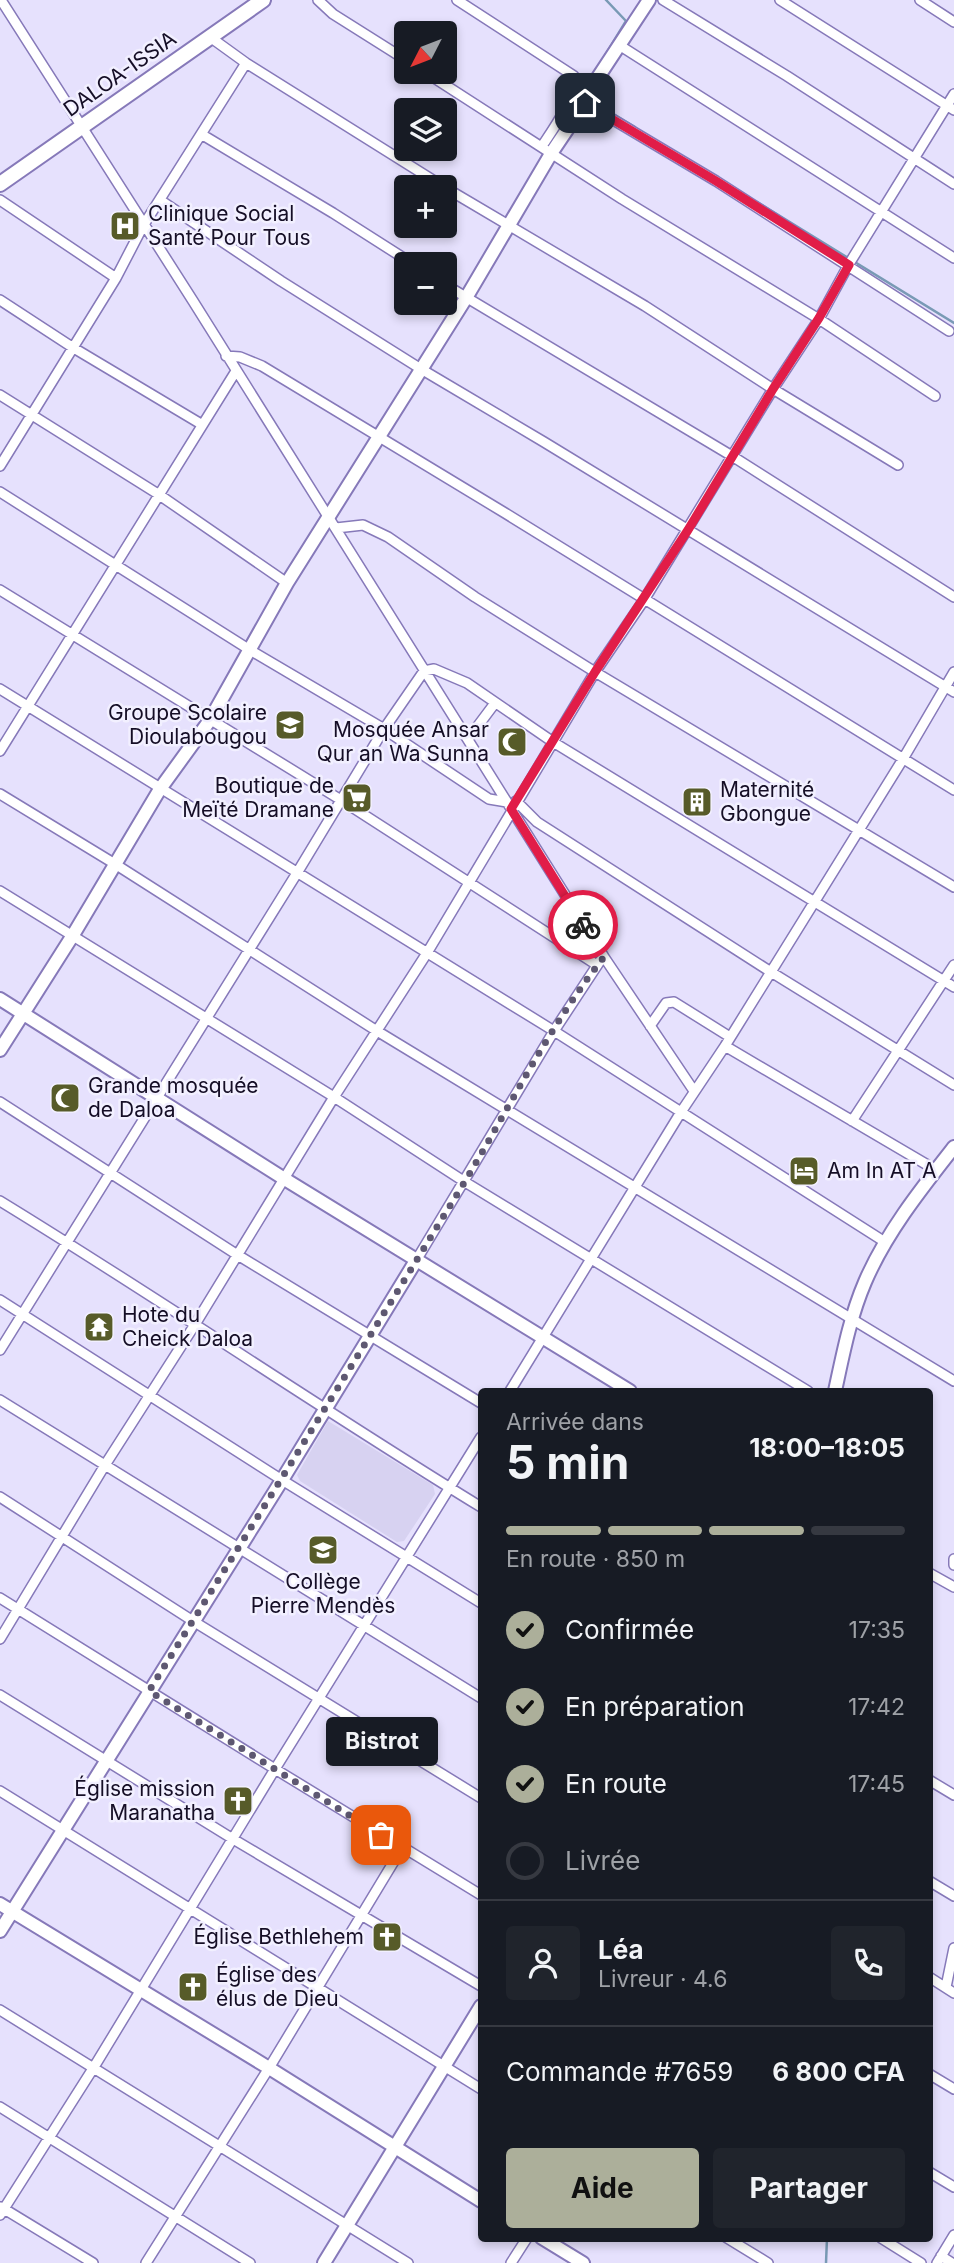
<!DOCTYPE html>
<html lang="fr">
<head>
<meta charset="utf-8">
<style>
  :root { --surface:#171b24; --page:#20242c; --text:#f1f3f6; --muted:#9ea1a6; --line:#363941; --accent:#acaf9a }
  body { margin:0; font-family:Inter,sans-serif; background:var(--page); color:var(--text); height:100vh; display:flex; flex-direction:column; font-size:26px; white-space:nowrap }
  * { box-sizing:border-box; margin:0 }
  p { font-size:23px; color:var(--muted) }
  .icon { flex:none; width:38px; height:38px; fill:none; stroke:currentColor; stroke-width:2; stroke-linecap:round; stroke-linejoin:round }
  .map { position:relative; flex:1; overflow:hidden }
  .sheet { position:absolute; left:478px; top:1388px; width:455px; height:854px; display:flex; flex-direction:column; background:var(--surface); border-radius:7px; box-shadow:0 4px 10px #0003 }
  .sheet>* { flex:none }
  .needle { width:46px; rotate:228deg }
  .controls { position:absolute; left:394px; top:21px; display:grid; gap:14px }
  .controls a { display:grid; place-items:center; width:63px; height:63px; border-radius:7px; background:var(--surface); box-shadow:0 4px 10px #0003; font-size:35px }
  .pin { position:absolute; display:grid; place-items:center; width:60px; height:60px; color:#fff; margin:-30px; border-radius:14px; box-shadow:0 4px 10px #0006 }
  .courier { position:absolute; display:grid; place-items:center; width:70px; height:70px; margin:-35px; border:5px solid #e11d48; border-radius:50%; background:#fff; color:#222; box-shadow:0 2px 9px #0007 }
  .bubble { position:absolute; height:49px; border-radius:7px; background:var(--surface); box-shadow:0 4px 10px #0003; font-size:23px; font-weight:700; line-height:49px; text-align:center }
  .headline em { font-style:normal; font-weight:700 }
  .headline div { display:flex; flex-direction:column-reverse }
  .headline { display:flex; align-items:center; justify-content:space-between; height:119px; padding:0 28px }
  h1 { font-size:46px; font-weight:700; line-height:52px }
  .bar { display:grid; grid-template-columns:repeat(4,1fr); gap:10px 7px; align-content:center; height:84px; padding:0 28px }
  .bar i { height:9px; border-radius:5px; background:var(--line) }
  .bar .on { background:var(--accent) }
  .bar p { grid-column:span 4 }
  .line { display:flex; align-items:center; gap:18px; padding:0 28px; border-top:2px solid var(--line) }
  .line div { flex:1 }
  .round { display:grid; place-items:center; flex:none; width:74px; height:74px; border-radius:7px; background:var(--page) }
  ol { padding:0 28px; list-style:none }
  li { display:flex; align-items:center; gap:21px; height:77px }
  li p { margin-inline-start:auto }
  li .icon { padding:7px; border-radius:50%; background:var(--accent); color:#111; stroke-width:4 }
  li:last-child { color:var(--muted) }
  li i { width:38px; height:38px; border:4px solid var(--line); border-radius:50% }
  .cta { display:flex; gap:14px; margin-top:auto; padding:14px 28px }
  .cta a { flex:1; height:80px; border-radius:7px; background:var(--accent); color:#111; font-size:28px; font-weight:700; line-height:80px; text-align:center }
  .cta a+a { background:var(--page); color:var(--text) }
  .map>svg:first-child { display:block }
  .built { fill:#d7d2f1 }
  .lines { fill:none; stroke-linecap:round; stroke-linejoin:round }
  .stream { stroke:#799ab5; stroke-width:2.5 }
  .street-casing { stroke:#8679b9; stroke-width:12 }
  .secondary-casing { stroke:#8679b9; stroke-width:16 }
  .primary-casing { stroke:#8679b9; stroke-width:18 }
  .street { stroke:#fff; stroke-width:9 }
  .secondary { stroke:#fff; stroke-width:12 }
  .primary { stroke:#fff; stroke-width:14 }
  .done { stroke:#5e5871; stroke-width:7; stroke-dasharray:0 12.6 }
  .route { stroke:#e11d48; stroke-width:9 }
  .labels { text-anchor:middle; stroke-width:5; stroke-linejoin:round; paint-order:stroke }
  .street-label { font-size:21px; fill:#150e26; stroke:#f2f0ff }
  .poi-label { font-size:21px; fill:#150e26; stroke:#f2f0ff; text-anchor:start }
</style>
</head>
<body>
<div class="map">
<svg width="954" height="2263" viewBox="0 0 954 2263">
  <rect width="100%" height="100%" fill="#e6e1fd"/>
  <path class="built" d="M328,1421l105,64 2,9 -31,47 -7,1 -97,-61 -3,-6z"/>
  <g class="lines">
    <path class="stream" d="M601,62l25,-41 -20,-21
      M592,97l5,7 38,23
      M757,202l197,121
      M826,2263l1,-25"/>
    <g class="street-casing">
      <path id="street" d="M1,0l192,301 411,656 90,134
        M318,0l15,14 73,46
        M457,0l117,76c2,22 -20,52 -32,70
        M663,0l124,76 167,108
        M780,0l174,110
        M920,0l34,22
        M210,37l36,26 198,124
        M619,45l335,213
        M425,72l197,127 197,120 116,77
        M585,103l131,78 233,150
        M201,134l132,79 80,51
        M444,187l201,119 128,83 125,76
        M0,200l116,78
        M160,200l121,81 140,88 123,73 410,250
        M444,284l288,172 222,141
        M0,300l72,47 129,77
        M226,356l14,1 22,9 243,147 449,277
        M0,395l158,99 129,89
        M0,466l116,-188 27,-52 103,-163
        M0,492l250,158 134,79 105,70 18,3
        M336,528l27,-3 25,12 87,60 120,75 359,215
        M0,590l341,210 256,165
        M0,689l554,342 331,211
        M468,739l27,-36
        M0,751l236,-380
        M0,794l115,70 262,167 577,350
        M516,801l21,21 234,150 183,113
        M0,891l334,206 131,85 343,209
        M650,1026l16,-23 8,-1 56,35
        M725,1046l211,124
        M0,1102l236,152 245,149
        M852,1121l102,-156
        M0,1201c162,99 319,207 481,306
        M417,1259l137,-228 46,-70
        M0,1300l282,180 199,123
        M0,1350l297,-477 87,-144 40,-58 10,-2 33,14 86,59 401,245
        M510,1391l171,-279 44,-66 178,-287 51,-87
        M0,1400l481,298
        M0,1497l193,124 288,177
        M954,1559v6
        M929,1573l25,14
        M0,1598l275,171 206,126
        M0,1639l105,-174 89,-139 140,-229 93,-144 168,-281 49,-72 129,-211 46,-70 30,-55 105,-170
        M0,1695l233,144 248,147
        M929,1780l25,15
        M0,1791l481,298
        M929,1881l25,15
        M929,1977l25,16
        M946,1987l8,-39
        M0,2010l408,253
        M929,2074l25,15
        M0,2107l250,156
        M929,2172l25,15
        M1,2207l92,56
        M0,2215l94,-148 181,-298 206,-332
        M727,2238l41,25
        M881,2238l40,25
        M941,2256l11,7
        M146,2263l123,-195 133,-220
        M511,2263l16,-25
        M937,2263l17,-28"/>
    </g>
    <g class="secondary-casing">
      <path id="secondary" d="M0,999l283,179 347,213
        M0,1050l73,-115 87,-146 50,-69 77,-137 179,-285 86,-146 33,-49 8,-18 56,-85
        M835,1391c8,-37 15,-74 30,-109 21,-49 56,-93 89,-135
        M0,1904l269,164 212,133
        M0,1931l282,-451 135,-221
        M542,2238l41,25
        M324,2263l157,-257"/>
    </g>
    <g class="primary-casing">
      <path id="primary" d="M0,184l263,-184"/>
    </g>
    <use href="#street" class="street"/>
    <use href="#secondary" class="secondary"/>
    <use href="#primary" class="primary"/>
  </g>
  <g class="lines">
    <path class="done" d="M381,1835l-232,-144c103,-165 206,-330 307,-495 49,-79 90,-166 148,-239l-21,-32"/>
    <path class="route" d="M583,925l-72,-116 84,-137 93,-142 85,-141 46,-71 30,-53 -133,-84 -131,-78"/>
  </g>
  <defs>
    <g id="hospital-square" transform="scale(1.575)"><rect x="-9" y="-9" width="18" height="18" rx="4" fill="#575b29" stroke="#f2f0ff"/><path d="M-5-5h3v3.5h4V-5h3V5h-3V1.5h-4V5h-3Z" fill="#fff"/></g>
    <g id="school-square" transform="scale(1.575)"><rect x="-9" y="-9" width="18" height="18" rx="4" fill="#575b29" stroke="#f2f0ff"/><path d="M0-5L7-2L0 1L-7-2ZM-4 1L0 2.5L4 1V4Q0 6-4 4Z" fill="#fff"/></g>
    <g id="mosque-square" transform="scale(1.575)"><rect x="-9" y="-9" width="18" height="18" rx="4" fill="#575b29" stroke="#f2f0ff"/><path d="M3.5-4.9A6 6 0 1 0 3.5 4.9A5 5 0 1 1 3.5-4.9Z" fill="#fff"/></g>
    <g id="supermarket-square" transform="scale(1.575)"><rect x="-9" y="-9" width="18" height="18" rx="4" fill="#575b29" stroke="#f2f0ff"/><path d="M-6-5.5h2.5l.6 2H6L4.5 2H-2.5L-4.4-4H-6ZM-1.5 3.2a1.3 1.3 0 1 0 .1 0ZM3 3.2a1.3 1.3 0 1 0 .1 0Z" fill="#fff"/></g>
    <g id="building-square" transform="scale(1.575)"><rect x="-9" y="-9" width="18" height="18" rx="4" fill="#575b29" stroke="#f2f0ff"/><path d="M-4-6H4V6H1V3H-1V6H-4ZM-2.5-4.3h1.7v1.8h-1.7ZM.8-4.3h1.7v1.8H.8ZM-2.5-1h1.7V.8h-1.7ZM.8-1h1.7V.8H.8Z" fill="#fff"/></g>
    <g id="hotel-square" transform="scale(1.575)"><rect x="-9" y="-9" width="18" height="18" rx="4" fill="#575b29" stroke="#f2f0ff"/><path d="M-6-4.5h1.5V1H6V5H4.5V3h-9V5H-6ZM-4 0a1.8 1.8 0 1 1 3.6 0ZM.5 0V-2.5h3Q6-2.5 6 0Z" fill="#fff"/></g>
    <g id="temple-square" transform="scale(1.575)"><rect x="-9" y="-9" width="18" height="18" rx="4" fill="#575b29" stroke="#f2f0ff"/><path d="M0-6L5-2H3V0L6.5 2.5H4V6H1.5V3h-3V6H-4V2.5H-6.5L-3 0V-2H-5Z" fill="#fff"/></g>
    <g id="church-square" transform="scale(1.575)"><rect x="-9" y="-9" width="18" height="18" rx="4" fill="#575b29" stroke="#f2f0ff"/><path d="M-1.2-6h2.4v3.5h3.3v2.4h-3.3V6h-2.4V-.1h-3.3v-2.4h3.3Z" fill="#fff"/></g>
  </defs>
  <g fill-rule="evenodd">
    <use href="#hospital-square" x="125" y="226"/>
    <use href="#school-square" x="290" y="725"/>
    <use href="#mosque-square" x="512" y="742"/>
    <use href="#supermarket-square" x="357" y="798"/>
    <use href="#building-square" x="697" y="802"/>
    <use href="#mosque-square" x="65" y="1098"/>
    <use href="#hotel-square" x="804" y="1171"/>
    <use href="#temple-square" x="99" y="1327"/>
    <use href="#school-square" x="323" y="1550"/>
    <use href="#church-square" x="238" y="1801"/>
    <use href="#church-square" x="387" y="1937"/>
    <use href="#church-square" x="193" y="1987"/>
  </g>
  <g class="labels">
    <g class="street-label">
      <text transform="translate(120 74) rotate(-35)" y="7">DALOA-ISSIA</text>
    </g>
    <g class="poi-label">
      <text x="148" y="221">Clinique Social<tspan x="148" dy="24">Santé Pour Tous</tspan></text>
      <text x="267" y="720" text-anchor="end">Groupe Scolaire<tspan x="267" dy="24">Dioulabougou</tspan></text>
      <text x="489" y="737" text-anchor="end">Mosquée Ansar<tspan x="489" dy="24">Qur an Wa Sunna</tspan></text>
      <text x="334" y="793" text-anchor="end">Boutique de<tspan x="334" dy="24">Meïté Dramane</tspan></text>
      <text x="720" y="797">Maternité<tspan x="720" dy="24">Gbongue</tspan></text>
      <text x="88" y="1093">Grande mosquée<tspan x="88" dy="24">de Daloa</tspan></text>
      <text x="827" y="1178">Am In AT A</text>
      <text x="122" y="1322">Hote du<tspan x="122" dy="24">Cheick Daloa</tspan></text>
      <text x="323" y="1589" text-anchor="middle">Collège<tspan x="323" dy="24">Pierre Mendès</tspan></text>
      <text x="215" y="1796" text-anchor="end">Église mission<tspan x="215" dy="24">Maranatha</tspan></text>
      <text x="364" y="1944" text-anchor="end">Église Bethlehem</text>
      <text x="216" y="1982">Église des<tspan x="216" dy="24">élus de Dieu</tspan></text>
    </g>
  </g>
</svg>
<div class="controls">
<a><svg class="needle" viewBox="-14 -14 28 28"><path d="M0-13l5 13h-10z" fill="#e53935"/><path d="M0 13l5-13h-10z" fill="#9ea1a6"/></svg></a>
<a><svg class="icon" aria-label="layers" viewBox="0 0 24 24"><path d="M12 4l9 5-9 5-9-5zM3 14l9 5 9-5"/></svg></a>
<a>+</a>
<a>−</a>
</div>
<div class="pin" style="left:381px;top:1835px;background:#ea580c"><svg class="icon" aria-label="bag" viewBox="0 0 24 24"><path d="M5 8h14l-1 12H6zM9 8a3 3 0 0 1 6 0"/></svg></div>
<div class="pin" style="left:585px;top:103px;background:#1f2937"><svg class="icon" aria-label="home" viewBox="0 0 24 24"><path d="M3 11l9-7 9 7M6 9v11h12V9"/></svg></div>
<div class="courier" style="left:583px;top:925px"><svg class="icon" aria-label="bike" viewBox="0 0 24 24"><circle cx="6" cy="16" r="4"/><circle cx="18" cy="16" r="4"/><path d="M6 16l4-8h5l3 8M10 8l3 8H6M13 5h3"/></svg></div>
<div class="bubble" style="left:326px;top:1717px;width:112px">Bistrot</div>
<section class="sheet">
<div class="headline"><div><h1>5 min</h1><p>Arrivée dans</p></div><em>18:00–18:05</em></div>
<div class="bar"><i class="on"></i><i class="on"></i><i class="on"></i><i></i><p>En route · 850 m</p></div>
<ol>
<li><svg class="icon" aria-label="check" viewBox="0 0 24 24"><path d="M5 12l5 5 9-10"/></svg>Confirmée<p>17:35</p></li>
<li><svg class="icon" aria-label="check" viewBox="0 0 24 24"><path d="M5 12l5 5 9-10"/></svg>En préparation<p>17:42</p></li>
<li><svg class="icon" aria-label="check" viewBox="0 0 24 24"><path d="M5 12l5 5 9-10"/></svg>En route<p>17:45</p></li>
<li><i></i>Livrée</li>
</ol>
<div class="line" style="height:126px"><a class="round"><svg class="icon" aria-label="person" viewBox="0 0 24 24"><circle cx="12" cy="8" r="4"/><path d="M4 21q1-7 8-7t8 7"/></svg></a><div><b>Léa</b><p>Livreur · 4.6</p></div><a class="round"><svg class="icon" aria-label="phone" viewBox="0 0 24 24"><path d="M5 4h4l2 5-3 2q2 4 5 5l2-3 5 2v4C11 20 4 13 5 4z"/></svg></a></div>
<div class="line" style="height:91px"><div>Commande #7659</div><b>6 800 CFA</b></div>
<div class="cta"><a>Aide</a><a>Partager</a></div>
</section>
</div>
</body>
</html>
